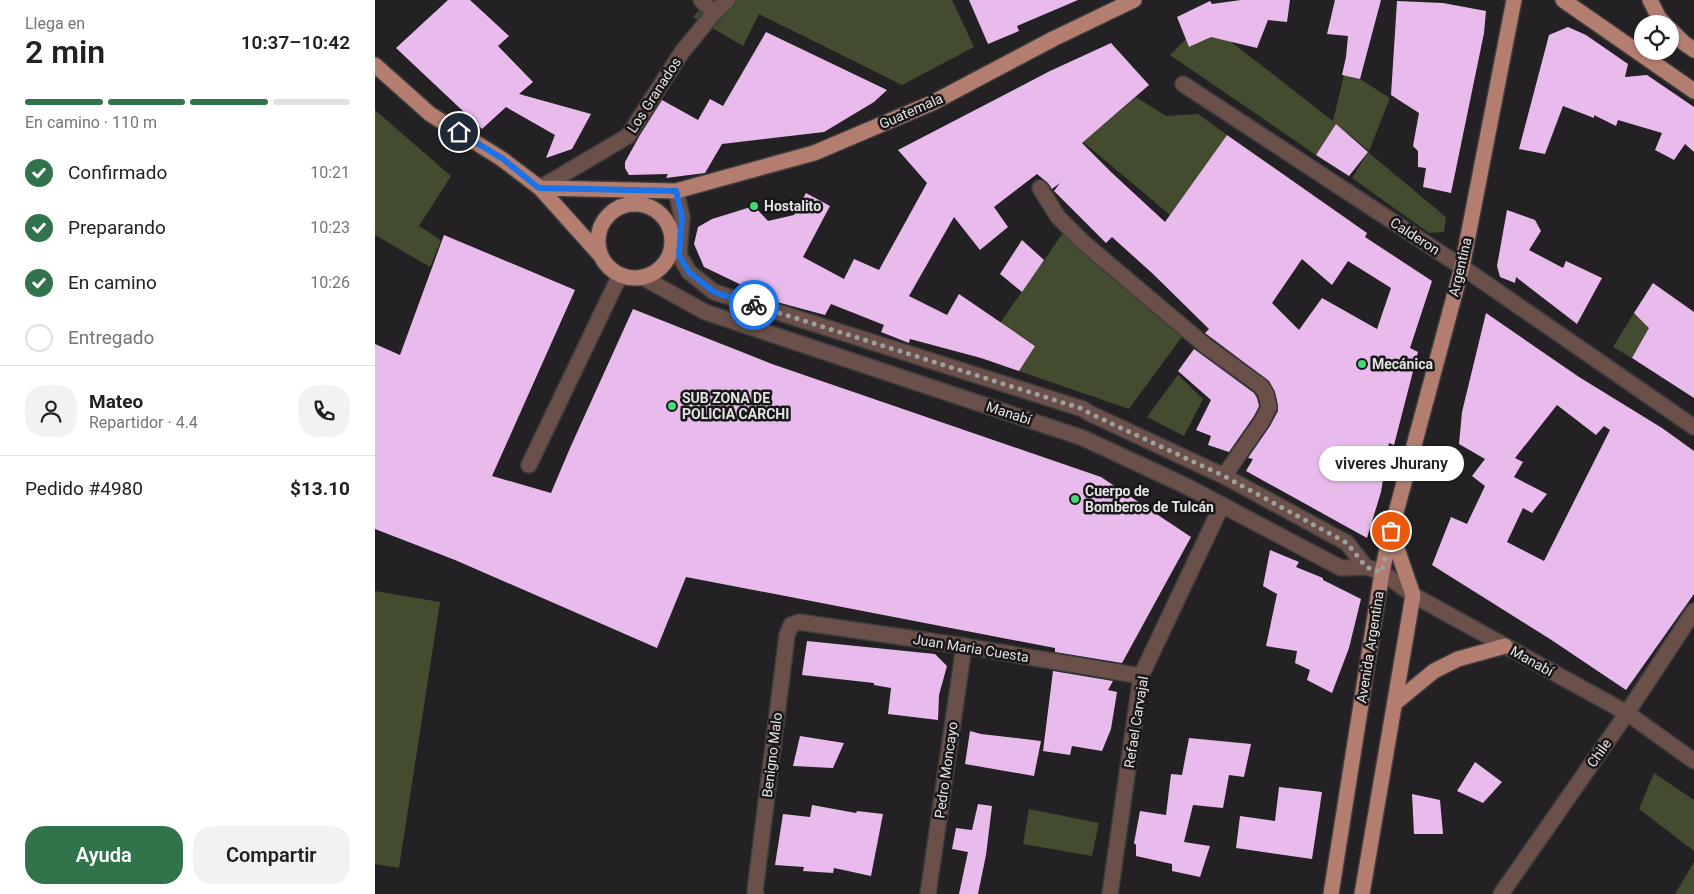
<!DOCTYPE html>
<html lang="es">
<head>
<meta charset="utf-8">
<style>
  :root { --surface:#fff; --page:#f2f2f2; --text:#202124; --muted:#757577; --line:#e0e0e0; --accent:#31734b }
  body { margin:0; font-family:Roboto,sans-serif; background:var(--page); color:var(--text); height:100vh; display:flex; flex-direction:column; font-size:19px; white-space:nowrap }
  * { box-sizing:border-box; margin:0 }
  p { font-size:16px; color:var(--muted) }
  .icon { flex:none; width:28px; height:28px; fill:none; stroke:currentColor; stroke-width:2; stroke-linecap:round; stroke-linejoin:round }
  .map { position:relative; flex:1; overflow:hidden }
  .panel { display:flex; flex-direction:column; background:var(--surface); width:375px }
  .panel>* { flex:none }
  .fabs { position:absolute; left:1259px; top:15px; display:grid; gap:10px }
  .fabs a { display:grid; place-items:center; width:45px; height:45px; border-radius:50%; background:var(--surface); box-shadow:0 1px 4px #0004; font-size:25px }
  .pin { position:absolute; display:grid; place-items:center; width:42px; height:42px; color:#fff; margin:-21px; border:2px solid #fff; border-radius:50%; box-shadow:0 1px 5px #0007 }
  .courier { position:absolute; display:grid; place-items:center; width:50px; height:50px; margin:-25px; border:4px solid #1a73e8; border-radius:50%; background:#fff; color:#222; box-shadow:0 1px 6px #0007 }
  .bubble { position:absolute; height:35px; border-radius:18px; background:var(--surface); box-shadow:0 1px 4px #0004; font-size:16px; font-weight:600; line-height:35px; text-align:center }
  .head em { font-style:normal; font-weight:600 }
  .head div { display:flex; flex-direction:column-reverse }
  .head { display:flex; align-items:center; justify-content:space-between; height:85px; padding:0 25px }
  h1 { font-size:32px; font-weight:600; line-height:38px }
  .bar { display:grid; grid-template-columns:repeat(4,1fr); gap:8px 5px; align-content:center; height:60px; padding:0 25px }
  .bar i { height:6px; border-radius:4px; background:var(--line) }
  .bar .active { background:var(--accent) }
  .bar p { grid-column:span 4 }
  .line { display:flex; align-items:center; gap:12px; padding:0 25px; border-top:1px solid var(--line) }
  .line div { flex:1 }
  .round { display:grid; place-items:center; flex:none; width:52px; height:52px; border-radius:20px; background:var(--page) }
  ol { padding:0 25px; list-style:none }
  li { display:flex; align-items:center; gap:15px; height:55px }
  li p { margin-inline-start:auto }
  li .icon { padding:5px; border-radius:50%; background:var(--accent); color:#fff; stroke-width:4 }
  li:last-child { color:var(--muted) }
  li i { width:28px; height:28px; border:2px solid var(--line); border-radius:50% }
  .primary-button { display:flex; gap:10px; margin-top:auto; padding:10px 25px }
  .primary-button a { flex:1; height:58px; border-radius:20px; background:var(--accent); color:#fff; font-size:20px; font-weight:600; line-height:58px; text-align:center }
  .primary-button a+a { background:var(--page); color:var(--text) }
  main { display:flex; flex:1; min-height:0 }
  .map>svg:first-child { display:block }
  .green { fill:#434c2e }
  .building { fill:#e9bbec; fill-rule:evenodd }
  .lines { fill:none; stroke-linecap:round; stroke-linejoin:round }
  .minor-casing { stroke:#3e3c3e; stroke-width:18 }
  .major-casing { stroke:#3e3c3e; stroke-width:18 }
  .minor { stroke:#6a5049; stroke-width:15 }
  .major { stroke:#b37d70; stroke-width:15 }
  .done { stroke:#a09fa0; stroke-width:5; stroke-dasharray:0 9 }
  .route { stroke:#1a73e8; stroke-width:6 }
  .poi-dot { fill:#46d77a; stroke:#191719; stroke-width:2 }
  .labels { text-anchor:middle; stroke-width:5; stroke-linejoin:round; paint-order:stroke }
  .street-label { font-size:14px; fill:#e4e3e4; stroke:#191719 }
  .poi-label { font-size:14px; font-weight:bold; fill:#e4e3e4; stroke:#191719; text-anchor:start }
</style>
</head>
<body>
<main>
<section class="panel">
<div class="head"><div><h1>2 min</h1><p>Llega en</p></div><em>10:37–10:42</em></div>
<div class="bar"><i class="active"></i><i class="active"></i><i class="active"></i><i></i><p>En camino · 110 m</p></div>
<ol>
<li><svg class="icon" aria-label="check" viewBox="0 0 24 24"><path d="M5 12l5 5 9-10"/></svg>Confirmado<p>10:21</p></li>
<li><svg class="icon" aria-label="check" viewBox="0 0 24 24"><path d="M5 12l5 5 9-10"/></svg>Preparando<p>10:23</p></li>
<li><svg class="icon" aria-label="check" viewBox="0 0 24 24"><path d="M5 12l5 5 9-10"/></svg>En camino<p>10:26</p></li>
<li><i></i>Entregado</li>
</ol>
<div class="line" style="height:90px"><a class="round"><svg class="icon" aria-label="person" viewBox="0 0 24 24"><circle cx="12" cy="8" r="4"/><path d="M4 21q1-7 8-7t8 7"/></svg></a><div><b>Mateo</b><p>Repartidor · 4.4</p></div><a class="round"><svg class="icon" aria-label="phone" viewBox="0 0 24 24"><path d="M5 4h4l2 5-3 2q2 4 5 5l2-3 5 2v4C11 20 4 13 5 4z"/></svg></a></div>
<div class="line" style="height:65px"><div>Pedido #4980</div><b>$13.10</b></div>
<div class="primary-button"><a>Ayuda</a><a>Compartir</a></div>
</section>
<div class="map">
<svg width="1319" height="894" viewBox="0 0 1319 894">
  <rect width="100%" height="100%" fill="#232123"/>
  <path class="green" d="M333,0h244l22,47 -72,38 -143,-71 -16,32 -50,-29z
    M839,35l16,6 103,80 11,-46 16,4 30,19 -21,53 -33,-27 -20,31 -146,-100 16,-16 4,8z
    M761,97l30,19 32,-2 29,21 -57,80 -87,-73z
    M0,110l76,66 -32,50 22,14 -11,27 -55,-32z
    M993,152l78,65 -2,15 -15,1 -77,-55z
    M688,233l121,101 -55,75 -110,-38 16,-26 -35,-22z
    M1259,313l16,14 -18,31 -19,-11z
    M803,375l25,24 -19,37 -37,-19z
    M0,591l65,11 -41,266 -24,-4z
    M1279,773l40,27v51l-55,-42z
    M654,809l70,14 -7,33 -69,-12z
    M1319,862v32h-19z"/>
  <path class="building" d="M73,0h22l39,36 -11,10 35,36 -14,12 72,20 -19,35 -26,9 9,-23 -49,-28 -24,22 -86,-81z
    M594,0h109l-61,26 2,5 -31,13z
    M866,0h49l-3,22 -19,-2 -11,28 -46,-11 -22,10 -12,-30 33,-16 2,3z
    M960,0h46l-21,79 -18,-4 4,-18 2,-21 -21,-2z
    M1022,1l46,2 43,8 -2,22 -33,160 -28,-6 3,-19 -8,-1v-16l-5,-5 6,-33 -28,-18z
    M1193,27l18,8 42,29 -3,13 22,-2 47,32v45l-9,-8 -11,16 -19,-10 7,-17 -44,-13 -2,6 -22,-11v3l-31,-12 -18,48 -26,-5 30,-114z
    M391,32l121,58 -13,12 -50,30 -102,12 -17,29 -39,5 2,-4 -39,1 -4,-7v-6l15,-27 22,-35 36,20 12,-21 13,7z
    M736,43l38,42 -67,58 29,29 54,50 62,-87 140,98 -2,4 67,44 -22,67 8,4 -24,93 -5,-2 -8,49 -14,46 -121,-67 7,-12 -5,-1 22,-32 8,-15v-6l-3,-13 -6,-11 -64,-48 4,-4 -57,-56 -40,-36 -6,6 -52,-52 6,-8 -8,6 -4,-6 -11,-9 -43,33 14,20 -28,23 -26,-33 -45,79 38,19 12,-21 76,52 -16,25 -38,-13 -71,-19 -1,4 -28,-11 3,-7 -53,-21 -6,11 -48,-13 -73,-35 -10,-23 4,-17 14,-8 42,-13 14,15 26,-6 12,-22 24,13 -27,51 41,22 10,-20 25,11 48,-87 -29,-33 152,-79zM927,259l30,26 16,-24 43,27 -14,41 -55,-31 -23,32 -27,-27z
    M961,124l32,28 -19,24 -33,-21z
    M1132,210l28,10 6,11 -12,19 34,18 3,-7 36,17 -25,46 -61,-47 -1,6 -15,-6 -3,-11z
    M69,235l131,55 -83,186 59,17 19,-45 63,-139 139,55 329,113 90,60 -69,126 -67,-11v-4l-369,-71 -29,71 -202,-88 -80,-31v-185l25,11z
    M647,240l22,20 -22,32 -22,-18z
    M1278,283l41,29v86l-62,-40 17,-30 -15,-15z
    M1111,313l93,64 83,51 32,23v143l-68,96 -76,-51 -118,-74 19,-48 16,7 18,-38 -13,-10 13,-17 -26,-15 3,-32zM1182,405l39,30 8,-9 6,4 -66,131 -37,-19 16,-34 9,5 15,-19 -33,-17 9,-15 -8,-4z
    M819,349l60,44 3,5 2,8 -5,10 -25,36 -21,-7 3,-9 -15,-6 15,-30 -33,-29z
    M895,550l29,12 -3,5 27,11v2l38,19 -12,49 -17,45 -25,-13 3,-10 -15,-7 2,-12 -31,-5 11,-52 -14,-8z
    M432,641l128,13 12,12 -8,29 -1,25 -50,-6 3,-26 -17,-3v-2l-72,-8z
    M678,671l60,10 -5,9 9,2 -6,37 -9,22 -30,-5 -2,9 -27,-4z
    M595,731l11,3 60,7 -7,35 -69,-12z
    M425,736l44,7 -11,25 -40,-2z
    M814,738l62,6 -7,33 -15,-2 -6,33 -30,-3 -9,37 26,4 -10,31 -28,-6v-7l-36,-8v-11l-2,-2 6,-32 26,4 5,-41 11,1z
    M1100,762l27,20 -19,21 -26,-12z
    M904,787l43,5 -10,67 -76,-11 4,-32 35,5z
    M1037,794l28,6 3,34h-29z
    M603,804l14,2 -6,49 -8,39h-19l9,-42 -16,-3 4,-21 16,2z
    M437,805l44,8 1,-2 26,3 -12,62 -37,-8 -1,5 -30,-2 1,-4 -29,-2 8,-51 27,3z"/>
  <g class="lines">
    <g class="minor-casing">
      <path id="minor" d="M326,0l13,13
        M808,84l279,183 232,160
        M165,188l88,-52 54,-84 32,-39 14,-13
        M665,188l18,29 26,26 123,104 54,39 5,8 3,13 -7,14 -38,55
        M301,191l6,26 -3,38 10,17 25,20 369,117 6,4 135,63 123,67 19,24
        M267,277l63,35 378,126 103,48 155,82 25,-1 16,5 31,23 214,118 67,48
        M154,465l91,-190
        M381,894l-1,-3 32,-256 4,-10 8,-3 165,24 177,30
        M553,894l36,-248
        M735,894l31,-218 81,-171
        M1126,894l126,-181 67,-102"/>
    </g>
    <g class="major-casing">
      <path id="major" d="M1188,0l131,91
        M1275,0l9,18 6,6
        M1295,29l14,14 10,7
        M0,65l55,49 72,45 38,29 61,68
        M165,188l136,3 138,-38 118,-50 121,-64 81,-39
        M223 241a37 37 0 1 1 74 0a37 37 0 1 1-74 0Z
        M1020,703l39,-32 24,-12 47,-13
        M956,894l51,-322 9,-41 71,-264 52,-267
        M987,894l51,-299 -22,-64"/>
    </g>
    <use href="#minor" class="minor"/>
    <use href="#major" class="major"/>
  </g>
  <g class="lines">
    <path class="done" d="M379,305l329,104 6,4 135,63 123,67 19,24 16,5 9,-41"/>
    <path class="route" d="M84,132l44,27 36,29 137,3 6,26 -3,39 10,16 25,20 40,13"/>
  </g>
  <g class="poi-dot">
    <circle cx="379" cy="206" r="5"/>
    <circle cx="987" cy="364" r="5"/>
    <circle cx="297" cy="406" r="5"/>
    <circle cx="700" cy="499" r="5"/>
  </g>
  <g class="labels">
    <g class="street-label">
      <text transform="translate(279 95) rotate(-57)" y="5">Los Granados</text>
      <text transform="translate(536 111) rotate(-24)" y="5">Guatemala</text>
      <text transform="translate(1040 236) rotate(33)" y="5">Calderon</text>
      <text transform="translate(1085 267) rotate(-77)" y="5">Argentina</text>
      <text transform="translate(634 413) rotate(18)" y="5">Manabí</text>
      <text transform="translate(995 647) rotate(-81)" y="5">Avenida Argentina</text>
      <text transform="translate(596 648) rotate(9)" y="5">Juan Maria Cuesta</text>
      <text transform="translate(1157 661) rotate(29)" y="5">Manabí</text>
      <text transform="translate(761 722) rotate(-81)" y="5">Refael Carvajal</text>
      <text transform="translate(1224 753) rotate(-55)" y="5">Chile</text>
      <text transform="translate(397 755) rotate(-83)" y="5">Benigno Malo</text>
      <text transform="translate(571 770) rotate(-82)" y="5">Pedro Moncayo</text>
    </g>
    <g class="poi-label">
      <text x="389" y="211">Hostalito</text>
      <text x="997" y="369">Mecánica</text>
      <text x="307" y="403">SUB ZONA DE<tspan x="307" dy="16">POLICIA CARCHI</tspan></text>
      <text x="710" y="496">Cuerpo de<tspan x="710" dy="16">Bomberos de Tulcán</tspan></text>
    </g>
  </g>
</svg>
<div class="fabs">
<a><svg class="icon" aria-label="locate" viewBox="0 0 24 24"><circle cx="12" cy="12" r="6"/><path d="M12 2v4M12 18v4M2 12h4M18 12h4"/></svg></a>
</div>
<div class="pin" style="left:1016px;top:531px;background:#ea580c"><svg class="icon" aria-label="bag" viewBox="0 0 24 24"><path d="M5 8h14l-1 12H6zM9 8a3 3 0 0 1 6 0"/></svg></div>
<div class="pin" style="left:84px;top:132px;background:#1f2937"><svg class="icon" aria-label="home" viewBox="0 0 24 24"><path d="M3 11l9-7 9 7M6 9v11h12V9"/></svg></div>
<div class="courier" style="left:379px;top:305px"><svg class="icon" aria-label="bike" viewBox="0 0 24 24"><circle cx="6" cy="16" r="4"/><circle cx="18" cy="16" r="4"/><path d="M6 16l4-8h5l3 8M10 8l3 8H6M13 5h3"/></svg></div>
<div class="bubble" style="left:944px;top:446px;width:145px">viveres Jhurany</div>
</div>
</main>
</body>
</html>
